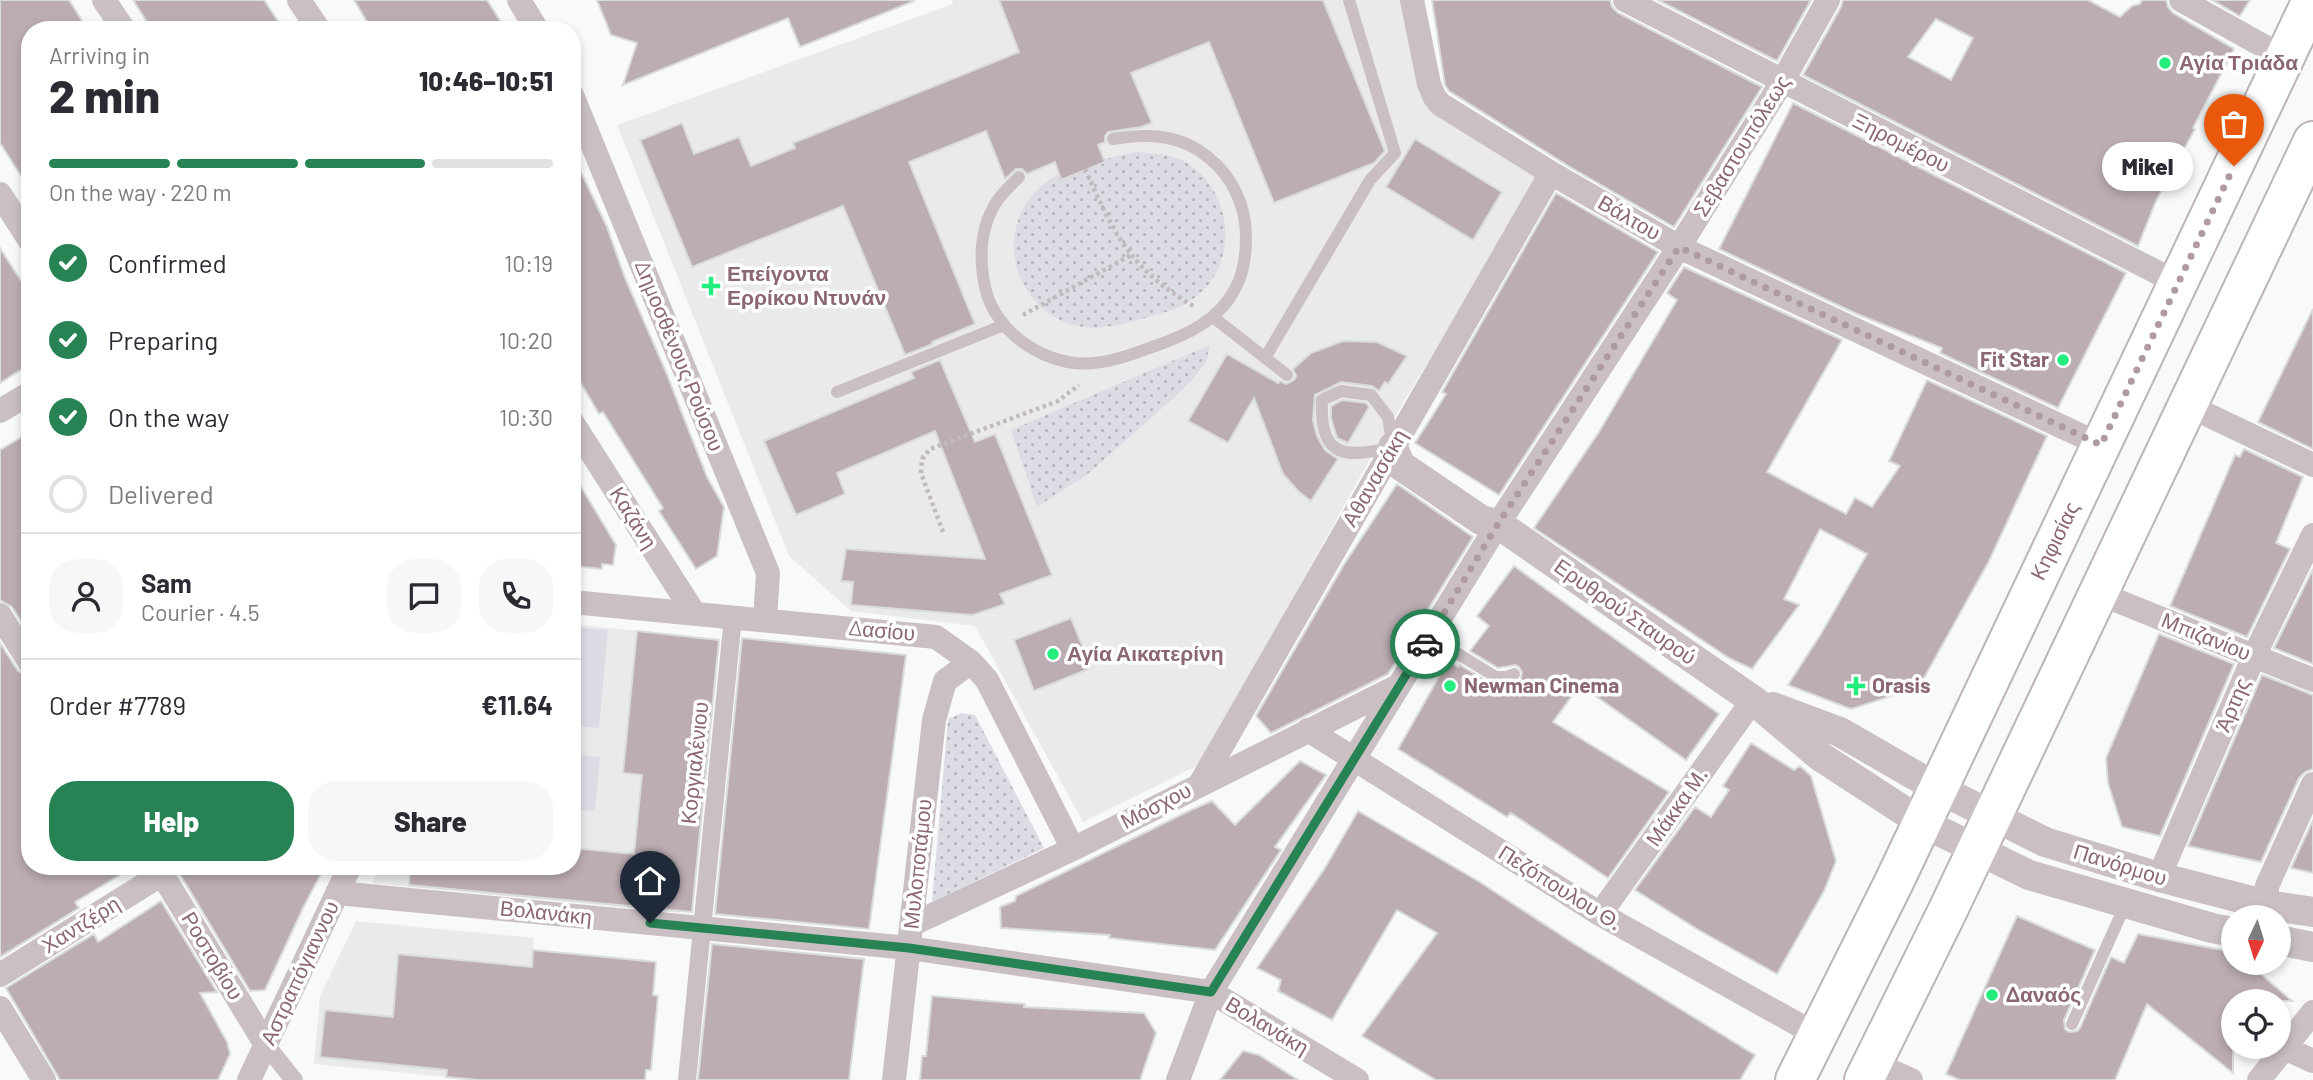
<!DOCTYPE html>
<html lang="en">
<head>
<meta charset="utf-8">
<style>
  :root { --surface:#fff; --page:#f7f7f7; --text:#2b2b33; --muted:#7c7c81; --line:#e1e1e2; --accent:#278354 }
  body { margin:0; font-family:Barlow,sans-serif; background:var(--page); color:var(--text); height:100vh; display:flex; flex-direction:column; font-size:26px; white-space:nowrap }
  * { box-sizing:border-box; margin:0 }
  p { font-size:23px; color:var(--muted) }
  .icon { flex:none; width:38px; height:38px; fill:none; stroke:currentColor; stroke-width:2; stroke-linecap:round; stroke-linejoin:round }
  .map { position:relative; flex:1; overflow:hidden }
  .sheet { position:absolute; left:21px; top:21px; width:560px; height:854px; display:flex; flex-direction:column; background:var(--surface); border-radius:28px; box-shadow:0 4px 10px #0003 }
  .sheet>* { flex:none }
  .needle { width:46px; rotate:184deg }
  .fabs { position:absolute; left:2221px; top:905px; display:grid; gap:14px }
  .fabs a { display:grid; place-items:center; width:70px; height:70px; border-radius:50%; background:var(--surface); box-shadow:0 4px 10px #0003; font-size:35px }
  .pin { position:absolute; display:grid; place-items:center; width:60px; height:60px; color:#fff; margin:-72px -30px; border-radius:50% 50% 50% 0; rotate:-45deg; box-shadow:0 0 7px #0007 }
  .pin .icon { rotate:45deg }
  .courier { position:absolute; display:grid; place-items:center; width:70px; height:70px; margin:-35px; border:5px solid #278354; border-radius:50%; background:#fff; color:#222; box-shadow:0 2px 9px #0007 }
  .bubble { position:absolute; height:49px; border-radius:24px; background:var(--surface); box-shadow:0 4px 10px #0003; font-size:23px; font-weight:800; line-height:49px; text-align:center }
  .head em { font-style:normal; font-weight:800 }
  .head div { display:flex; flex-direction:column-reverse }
  .head { display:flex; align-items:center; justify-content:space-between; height:119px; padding:0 28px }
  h1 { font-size:46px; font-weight:800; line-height:52px }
  .bar { display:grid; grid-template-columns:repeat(4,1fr); gap:10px 7px; align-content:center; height:84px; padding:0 28px }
  .bar i { height:9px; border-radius:5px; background:var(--line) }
  .bar .on { background:var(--accent) }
  .bar p { grid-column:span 4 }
  .line { display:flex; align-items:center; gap:18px; padding:0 28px; border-top:2px solid var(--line) }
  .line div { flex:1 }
  .round { display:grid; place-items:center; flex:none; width:74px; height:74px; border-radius:28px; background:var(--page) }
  ol { padding:0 28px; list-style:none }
  li { display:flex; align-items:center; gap:21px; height:77px }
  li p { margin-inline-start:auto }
  li .icon { padding:7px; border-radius:50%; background:var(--accent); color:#fff; stroke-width:4 }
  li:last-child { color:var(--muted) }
  li i { width:38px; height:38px; border:4px solid var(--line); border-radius:50% }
  .button { display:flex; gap:14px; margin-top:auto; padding:14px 28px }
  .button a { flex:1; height:80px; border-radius:28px; background:var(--accent); color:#fff; font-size:28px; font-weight:800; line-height:80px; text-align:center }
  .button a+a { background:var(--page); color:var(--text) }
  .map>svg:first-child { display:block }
  .built { fill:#eaeaeb }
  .grass { fill:url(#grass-dots) }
  .pitch { fill:#dbdce4 }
  .building { fill:#bcadb3; stroke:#d9dbdc; stroke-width:2; fill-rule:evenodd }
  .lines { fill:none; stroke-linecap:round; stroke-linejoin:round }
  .primary-casing { stroke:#beb4b8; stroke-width:42 }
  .path { stroke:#c2bbbd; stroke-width:4.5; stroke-dasharray:3.5 3.5; stroke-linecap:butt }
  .service { stroke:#cac0c4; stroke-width:12 }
  .pedestrian { stroke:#cac0c4; stroke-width:18 }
  .minor { stroke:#cac0c4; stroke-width:24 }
  .tertiary { stroke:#cac0c4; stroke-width:30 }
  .primary { stroke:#fff; stroke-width:38 }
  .done { stroke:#b09aa2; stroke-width:7; stroke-dasharray:0 12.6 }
  .route { stroke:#278354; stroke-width:9 }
  .poi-dot { fill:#23ee7d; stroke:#fff; stroke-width:2.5 }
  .labels { text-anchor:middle; stroke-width:7; stroke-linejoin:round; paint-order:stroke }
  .poi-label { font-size:21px; font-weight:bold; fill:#8a6773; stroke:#fff; text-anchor:start }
  .street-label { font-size:21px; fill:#8a6773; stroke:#fff }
</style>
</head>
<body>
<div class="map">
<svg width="2313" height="1080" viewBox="0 0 2313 1080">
  <defs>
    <pattern id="grass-dots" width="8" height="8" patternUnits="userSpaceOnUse" patternTransform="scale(1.75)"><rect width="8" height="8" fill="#dbdce4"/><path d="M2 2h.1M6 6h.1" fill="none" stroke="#b7b6bd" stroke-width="1.8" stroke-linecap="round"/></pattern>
  </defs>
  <rect width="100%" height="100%" fill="#f7f9fa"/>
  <path class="built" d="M952,0h451l27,111 110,66 -160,264 -179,323 -118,58 -108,-196 -124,-15 -62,-55 -172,-431 336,-121z
    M572,624l133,14 -25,275 -308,-30 8,-17h192z
    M356,921l178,17 -7,80 -74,-9 -7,68 -132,-13 6,-68z"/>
  <path class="grass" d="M1136,152c18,1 36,2 51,11 47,29 53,103 6,136 -17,12 -38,16 -59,22 -26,7 -52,11 -76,-2 -48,-27 -60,-90 -20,-130 24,-24 67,-29 98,-37z
    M1210,345l-4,16 -11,16 -18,18 -89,79 -51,33 -26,-77z
    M961,713l14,2 69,133 -112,54 16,-183z"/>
  <path class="pitch" d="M572,627l36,3 -9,98 -27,-2z
    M572,754l28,3 -5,54 -23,-2z"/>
  <path class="building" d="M0,0h69l19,30h-58v160l-30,-47z
    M133,0h131l20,30h-132z
    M354,0h133l19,30h-134z
    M597,0h317v1l-114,46 -12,-29 -165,67 14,-42 -26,-8z
    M999,0h324l62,151 -11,12 -100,40 -65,-161 -78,31 21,50 -11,4 -33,5 -3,4v6l-7,3 7,17 -44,18 -6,-18 -28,12 -5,-5h-6l-11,10 -19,-48 -77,31 66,162 -43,18 1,2 -28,11 -62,-149 -151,61 -52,-127 42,-17 12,31 45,-17 12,29 44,-18 -2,-5 226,-91z
    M1432,0h178l2,7 6,6 144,74 -88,140 -104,-60 -121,-76 -4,-6z
    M1658,0h153l-34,61z
    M1843,0h245l32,17 12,-11 8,-2 2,-4h24l2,7 5,6 61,36 -41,79 2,1 -39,72 -18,45 -335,-171 38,-68zM1936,19l37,19 -22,42 -43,-23z
    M2212,0h38l-10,16z
    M1793,103l333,170 -68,135 -118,-55 2,-5 -85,-34 -138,-65z
    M1415,139l87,53 -29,48 -87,-53z
    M572,153l35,74 18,51 41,94 41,105 17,30 -7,49 -21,13 -37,-58 4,-3 -60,-96 -4,2 -27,-46z
    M1556,193l102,59 -159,243 -84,-52 31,-49 -4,-2z
    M0,248l30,47v69l-30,19z
    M1684,267l158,73 -75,132 79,42 9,-16 17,9 28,-41 -11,-5 38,-81 120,56 -58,125 -70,126 -68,22 -63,-24 33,-51 46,-80 -47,-25 -36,70 15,6 -47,64 -23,-11 -195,-130 65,-96 78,-132 -10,-7z
    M2313,309v140l-55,-27z
    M1343,341l34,1 30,14 -19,28 -3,-2 -6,9 -7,-5 -31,-4 -26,13 -2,25 4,16 8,14 13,9 -27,42 -12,-9 -16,-18 -29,-76 -26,45 -40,-22 39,-67 51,29 3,-2 5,3 8,-4 2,-4 -3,-7 18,-16z
    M940,360l35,82 20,-8 57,141 -52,19 5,10 -32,11 -122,-10 2,-23 -12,-1 5,-32 139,10 -50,-128 -98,42 8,21 -49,21 -32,-74 150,-63 -3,-6z
    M1342,400l24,3 3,4 -21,36 -11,-5 -6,-20v-12z
    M30,432v203l-18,-28 -12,-7v-150z
    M2244,449l59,28 -27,66 14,6 -43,88 -77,-31 65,-151 5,2z
    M572,472l44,73 -3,20 -11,-1v5l-30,-3z
    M1397,484l76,53 -85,137 -117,59 -15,-17 87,-150z
    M1514,566l205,148 -33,46 -106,-75 -27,37 116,70 -61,86 -97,-65 -4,4 -109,-68 50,-88 10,6 2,-2 35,21 14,-1 12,-6 1,-7 -3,-5 -4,-2 -17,3 -28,-17 19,-25 -12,-10z
    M2313,569v95l-39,-16z
    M1071,618l20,50 -57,23 -20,-51z
    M637,631l82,9 -27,272 -283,-27 1,-19h162v-18l62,6 8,-79 -19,-2z
    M2159,634l75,30 -74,172 -38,-9 -14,-44 -2,-25z
    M742,638l164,17 -37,274 -154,-15z
    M0,643l18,28 12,7v188h105l-60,36 4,6 -79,49z
    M2262,675l51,20v74l-8,3 -6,6 -38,84 -73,-16z
    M1751,743l43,27 6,-4 11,10 25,85 -12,30 -47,83 -80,-45 -62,-39 60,-83 16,10 18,-27 -6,-4z
    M1300,761l26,14 -51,72 6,3 -66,100 -106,-12 1,-3 -109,-7 -1,-21 15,-6 1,-5 175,-86 21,-9 23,24z
    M1358,811l120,70 98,64 179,110 -15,25h-304l-74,-44 75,-103 -40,-23 -65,110 -54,-29 3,-11 -24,-12 68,-100z
    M2313,820v53l-22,-5z
    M175,866h150l-22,42 -38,82 -15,1z
    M161,901l56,91 -17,1 27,49 3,12 -12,26h-158l-54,-92 88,-54 4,8z
    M2017,916l78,34 -31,70 1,9 4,3 8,-1 3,-3 31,-71 13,6 14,-29 95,18v10h14l45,39h-59v72l-86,-69 -32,76h-155l-14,-6z
    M712,944l152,15 -15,121h-151z
    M533,950l123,12 -3,33 5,1 -7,74h-5l-1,10h-166l-33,-3 1,-7 -127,-13 5,-47 68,7 5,-63 134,13z
    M932,996l93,8 -1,3 120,6 12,20 -16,47h-220l2,-24h4z
    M1243,1051l16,4 39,25h-78z"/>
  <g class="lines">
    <g class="primary-casing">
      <path id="primary" d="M1795,1080l98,-196 419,-884
        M1864,1080l83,-168 366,-771"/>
    </g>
    <path class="path" d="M1085,169c30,67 45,100 110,138
      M1023,315l108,-60
      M943,532l-22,-59 1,-14 8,-10 128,-48 21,-16"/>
    <path class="service" d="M1019,177c-7,7 -16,15 -22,24 -17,26 -18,57 -12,86 10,47 63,81 109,76 21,-2 42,-10 61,-17 32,-11 64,-26 80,-57 9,-16 11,-35 11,-52 0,-30 -13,-60 -37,-79 -28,-24 -62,-25 -96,-19
      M1213,317l74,58
      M1265,358l105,-178 25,-27 -46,-153
      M1341,391l30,4 17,22 5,30c-48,12 -74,11 -71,-47z
      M837,392l167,-67
      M1429,636l67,41h10l8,-3
      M2072,1024l54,-121"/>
    <path class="pedestrian" d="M266,1045l28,35
      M687,1080l46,-463"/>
    <path class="minor" d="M104,0l20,30
      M299,0l20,30
      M519,0l18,30
      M1412,0l17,84 5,12 6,8 111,69 128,74 422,198
      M1625,0l553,283
      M2181,0l104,58
      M572,95l196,478 -3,47
      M0,194l30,47
      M2187,405l126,60
      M0,411l30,-18
      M572,422l122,191
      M2098,593l215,87
      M572,602l364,35 35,25 16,18 86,169
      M0,615l30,48
      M1308,730l292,184 217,121
      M1200,784l351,-611
      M157,866l109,179
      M2159,877l95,-221 59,-121
      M337,893l572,55 302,44 146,88
      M2267,905v-19l46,-102
      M1600,914l153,-214
      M911,925l162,-76 325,-163
      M0,975l162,-101
      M0,1008l44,72
      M2285,1048l28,13
      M1873,1063l38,17
      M249,1080l101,-214
      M894,1080l40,-360 11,-39 26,-19
      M1178,1080l33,-88 287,-468 181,-277 103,-165 46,-82
      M2259,1080l54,-68"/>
    <path class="tertiary" d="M1393,447l7,18 81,55 17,4 255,176 68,57 100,65 108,53 183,53 21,4
      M1773,707l67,25 97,56 108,54 114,35 108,28 46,7
      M2278,940l35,7"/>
    <use href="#primary" class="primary"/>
  </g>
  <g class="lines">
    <path class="done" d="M1425,644l73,-120 181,-277 422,198 133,-279"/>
    <path class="route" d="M650,923l259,25 302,44 214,-348"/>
  </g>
  <g class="poi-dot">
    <circle cx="2165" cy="63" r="7"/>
    <path d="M707.5 275.5h7v7h7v7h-7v7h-7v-7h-7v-7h7z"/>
    <circle cx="2063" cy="360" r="7"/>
    <circle cx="1053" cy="654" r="7"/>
    <circle cx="1450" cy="686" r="7"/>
    <path d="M1852.5 675.5h7v7h7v7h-7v7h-7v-7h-7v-7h7z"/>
    <circle cx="1992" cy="995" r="7"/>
  </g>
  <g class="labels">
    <g class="poi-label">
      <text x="2179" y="70">Αγία Τριάδα</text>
      <text x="727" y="281">Επείγοντα<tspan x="727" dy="24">Ερρίκου Ντυνάν</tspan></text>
      <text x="2049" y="367" text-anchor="end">Fit Star</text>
      <text x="1067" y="661">Αγία Αικατερίνη</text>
      <text x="1464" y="693">Newman Cinema</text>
      <text x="1872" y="693">Orasis</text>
      <text x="2006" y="1002">Δαναός</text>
    </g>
    <g class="street-label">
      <text transform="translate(1901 143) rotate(27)" y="7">Ξηρομέρου</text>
      <text transform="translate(1742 146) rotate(-58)" y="7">Σεβαστουπόλεως</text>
      <text transform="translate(1629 218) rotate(30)" y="7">Βάλτου</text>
      <text transform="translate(679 356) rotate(68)" y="7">Δημοσθένους Ρούσου</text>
      <text transform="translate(1375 478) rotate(-60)" y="7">Αθανασάκη</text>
      <text transform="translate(633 518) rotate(58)" y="7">Καζάνη</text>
      <text transform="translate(2055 541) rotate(-64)" y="7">Κηφισίας</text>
      <text transform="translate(1625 612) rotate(35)" y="7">Ερυθρού Σταυρού</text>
      <text transform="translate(882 631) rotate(5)" y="7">Δασίου</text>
      <text transform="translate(2206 637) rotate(22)" y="7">Μπιζανίου</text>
      <text transform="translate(2233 705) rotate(-67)" y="7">Άρτης</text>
      <text transform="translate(695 763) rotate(-84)" y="7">Κοργιαλένιου</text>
      <text transform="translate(1156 806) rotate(-27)" y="7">Μόσχου</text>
      <text transform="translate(1677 807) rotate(-55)" y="7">Μάκκα Μ.</text>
      <text transform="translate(918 864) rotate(-84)" y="7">Μυλοποτάμου</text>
      <text transform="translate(2120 865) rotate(17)" y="7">Πανόρμου</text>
      <text transform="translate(1560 888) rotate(32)" y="7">Πεζόπουλου Θ.</text>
      <text transform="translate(546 913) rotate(6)" y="7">Βολανάκη</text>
      <text transform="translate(81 925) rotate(-32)" y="7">Χαντζέρη</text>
      <text transform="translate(212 956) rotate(59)" y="7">Ροστοβίου</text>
      <text transform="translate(300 973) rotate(-65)" y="7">Αστραπόγιαννου</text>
      <text transform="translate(1267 1026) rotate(31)" y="7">Βολανάκη</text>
    </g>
  </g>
</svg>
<div class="fabs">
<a><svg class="needle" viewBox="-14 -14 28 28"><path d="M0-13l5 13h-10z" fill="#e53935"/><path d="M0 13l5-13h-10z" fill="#7c7c81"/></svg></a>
<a><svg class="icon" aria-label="locate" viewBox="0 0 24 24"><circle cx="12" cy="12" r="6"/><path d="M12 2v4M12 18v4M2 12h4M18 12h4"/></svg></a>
</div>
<div class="pin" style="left:2234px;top:166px;background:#ea580c"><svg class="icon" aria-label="bag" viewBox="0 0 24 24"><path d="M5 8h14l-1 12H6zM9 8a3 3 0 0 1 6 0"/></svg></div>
<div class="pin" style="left:650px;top:923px;background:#1f2937"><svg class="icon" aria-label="home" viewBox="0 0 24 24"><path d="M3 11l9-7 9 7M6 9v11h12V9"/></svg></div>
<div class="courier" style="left:1425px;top:644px"><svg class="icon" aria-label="car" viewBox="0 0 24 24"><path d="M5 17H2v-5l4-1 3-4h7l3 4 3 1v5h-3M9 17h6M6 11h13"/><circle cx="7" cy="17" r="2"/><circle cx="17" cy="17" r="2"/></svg></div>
<div class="bubble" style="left:2102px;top:142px;width:91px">Mikel</div>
<section class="sheet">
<div class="head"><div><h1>2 min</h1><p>Arriving in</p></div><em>10:46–10:51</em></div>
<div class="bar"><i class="on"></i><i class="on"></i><i class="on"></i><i></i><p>On the way · 220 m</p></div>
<ol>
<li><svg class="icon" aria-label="check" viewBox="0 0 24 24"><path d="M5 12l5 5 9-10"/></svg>Confirmed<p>10:19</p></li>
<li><svg class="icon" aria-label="check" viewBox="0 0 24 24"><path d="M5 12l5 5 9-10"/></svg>Preparing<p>10:20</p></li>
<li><svg class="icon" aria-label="check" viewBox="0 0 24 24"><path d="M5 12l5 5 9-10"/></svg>On the way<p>10:30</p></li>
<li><i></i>Delivered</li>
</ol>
<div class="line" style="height:126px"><a class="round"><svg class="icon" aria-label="person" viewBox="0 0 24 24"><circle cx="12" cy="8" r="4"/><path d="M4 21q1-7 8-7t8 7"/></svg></a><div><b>Sam</b><p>Courier · 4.5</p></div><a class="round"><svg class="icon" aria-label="chat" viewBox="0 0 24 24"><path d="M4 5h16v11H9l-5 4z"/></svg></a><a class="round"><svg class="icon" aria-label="phone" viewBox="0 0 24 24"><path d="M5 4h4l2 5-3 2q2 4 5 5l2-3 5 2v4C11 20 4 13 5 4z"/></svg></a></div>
<div class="line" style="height:91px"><div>Order #7789</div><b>€11.64</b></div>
<div class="button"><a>Help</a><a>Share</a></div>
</section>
</div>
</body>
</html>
